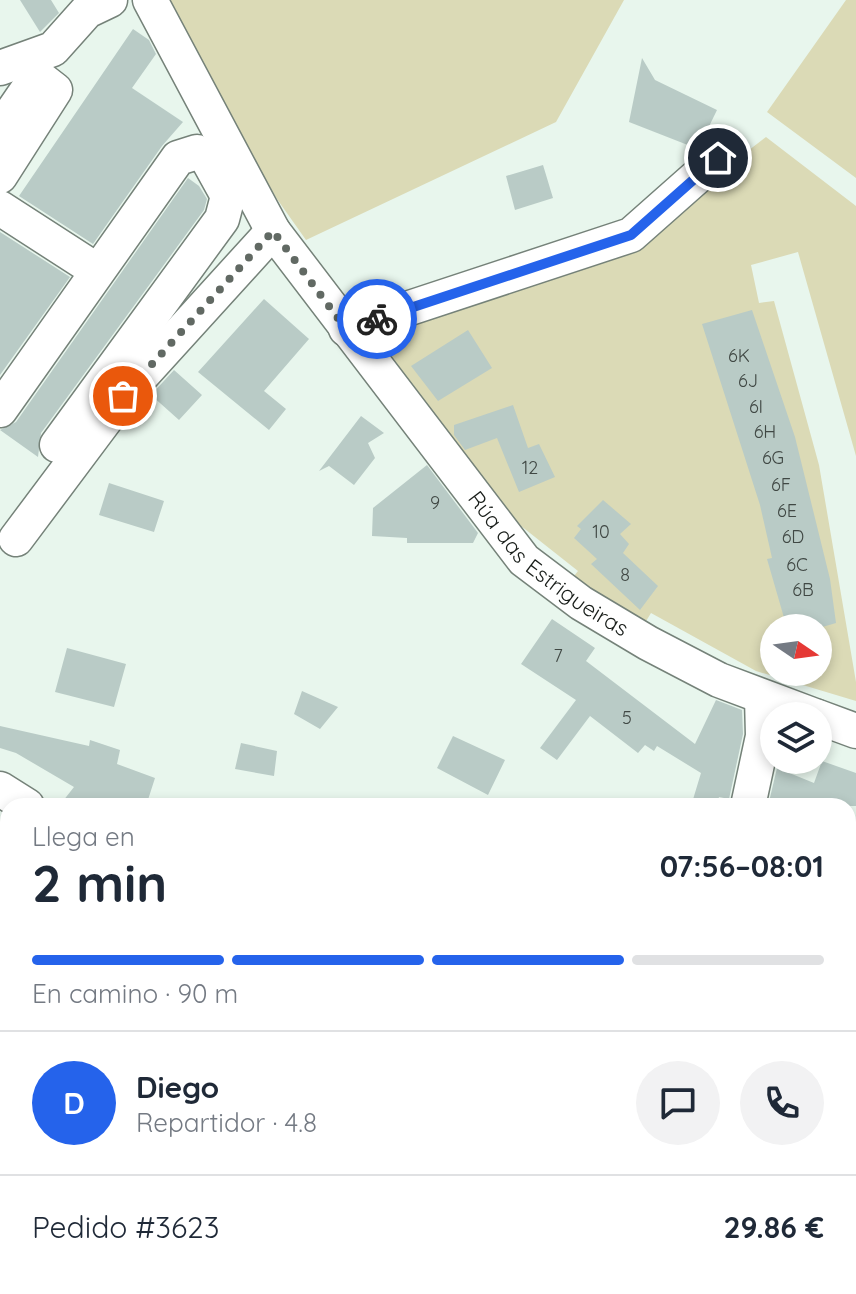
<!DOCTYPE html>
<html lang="es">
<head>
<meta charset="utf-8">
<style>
  :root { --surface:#fff; --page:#f2f2f3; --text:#1f2937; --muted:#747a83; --line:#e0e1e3; --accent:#2563eb }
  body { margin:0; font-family:Quicksand,sans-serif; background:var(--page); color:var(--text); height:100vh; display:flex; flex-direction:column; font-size:30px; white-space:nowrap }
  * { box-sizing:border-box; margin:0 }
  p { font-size:26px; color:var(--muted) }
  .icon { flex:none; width:44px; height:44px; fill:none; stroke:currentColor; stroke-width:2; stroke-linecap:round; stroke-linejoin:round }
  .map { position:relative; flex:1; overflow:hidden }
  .sheet { position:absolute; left:0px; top:798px; width:856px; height:496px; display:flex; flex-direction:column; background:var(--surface); border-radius:24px 24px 0 0; box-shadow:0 4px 12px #0003 }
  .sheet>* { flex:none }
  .needle { width:52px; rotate:103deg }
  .tools { position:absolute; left:760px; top:614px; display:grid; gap:16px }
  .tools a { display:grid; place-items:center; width:72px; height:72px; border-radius:50%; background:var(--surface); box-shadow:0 4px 12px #0003; font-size:40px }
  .pin { position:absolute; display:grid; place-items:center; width:68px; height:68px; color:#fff; margin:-34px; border:4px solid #fff; border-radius:50%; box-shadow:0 2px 8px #0007 }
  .courier { position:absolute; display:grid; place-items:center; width:80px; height:80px; margin:-40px; border:6px solid #2563eb; border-radius:50%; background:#fff; color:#222; box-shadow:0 2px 10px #0007 }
  .summary em { font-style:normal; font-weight:800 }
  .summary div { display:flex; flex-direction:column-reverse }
  .summary { display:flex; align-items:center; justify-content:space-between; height:136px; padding:0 32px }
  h1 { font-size:52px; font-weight:800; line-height:60px }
  .bar { display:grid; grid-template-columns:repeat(4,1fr); gap:12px 8px; align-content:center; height:96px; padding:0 32px }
  .bar i { height:10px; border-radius:6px; background:var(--line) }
  .bar .on { background:var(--accent) }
  .bar p { grid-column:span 4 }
  .line { display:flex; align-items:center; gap:20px; padding:0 32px; border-top:2px solid var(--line) }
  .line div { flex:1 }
  .round { display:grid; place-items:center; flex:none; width:84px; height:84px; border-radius:42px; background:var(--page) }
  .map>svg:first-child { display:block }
  .green { fill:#dbdab6; fill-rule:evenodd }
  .building { fill:#b9cbc6 }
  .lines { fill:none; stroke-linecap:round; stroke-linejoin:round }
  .minor-casing { stroke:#758279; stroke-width:37 }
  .minor { stroke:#fff; stroke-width:34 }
  .done { stroke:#616963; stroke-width:8; stroke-dasharray:0 14.4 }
  .route { stroke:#2563eb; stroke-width:10 }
  .labels { text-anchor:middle; stroke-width:7; stroke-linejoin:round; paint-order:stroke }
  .number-label { font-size:18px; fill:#404844 }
  .street-label { font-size:22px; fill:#181d19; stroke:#e8f6ed }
</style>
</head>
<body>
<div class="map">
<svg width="856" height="1294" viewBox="0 0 856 1294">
  <rect width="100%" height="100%" fill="#e8f6ed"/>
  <path class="green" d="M162,0h462l-68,122 -250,118 -29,-41z
    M846,0h10v178l-89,-66z
    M766,137l90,69v250l-58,-204 -47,13 8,38 15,-2 45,164 37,217v19l-100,-30 -105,-58 -14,23 -74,-46 15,-19 -62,-49 -145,-187 248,-85zM774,628h44v44h-44z"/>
  <path class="building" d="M20,0h31l8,13 -19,19z
    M133,29l16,11 7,14 -24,34 51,34 -21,24 -69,98 -74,-48z
    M642,58l13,22 62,30 -19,39 -69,-27z
    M543,165l10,33 -38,12 -9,-34z
    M188,178l11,8 8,13 -3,11 -163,223 -3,24 -38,-27 16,-8z
    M0,232l70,45 -70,98z
    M264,299l45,40 -45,52 22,18 -17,21 -71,-58z
    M752,310l43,127 35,142 6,44 -17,5h-32l-20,-69 5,-1 -12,-53 -58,-181z
    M468,330l24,38 -54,33 -27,-35z
    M174,370l28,25 -23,25 -28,-25z
    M513,405l15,43 11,-4 16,33 -36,15 -22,-54 -32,12 -11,-15v-10z
    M361,416l23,17 -16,10 7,15 -21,27 -25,-19 -10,5z
    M427,465l51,68 -5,10h-66v-5l-35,-2 1,-28z
    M109,483l55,18 -10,31 -55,-17z
    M603,500l28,24 -11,10 9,10 -6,9 35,33 -18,24 -49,-46 6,-5 -23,-21 7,-9 -4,-3z
    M552,619l43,29 -9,13 109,83 21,-44 26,10 1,24 -14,65 -10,-2 -3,9h-25l10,-33 -44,-27 -3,5 -9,-6 -7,8 -48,-37 -33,44 -17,-12 36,-48 -55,-36z
    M67,648l59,16 -12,43 -59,-15z
    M302,691l36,16 -18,22 -26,-15z
    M0,726l89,20 1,-6 30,10 -3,14 38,14 -9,28h-87l15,-19 -58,-34 -16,-5z
    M453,736l52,24 -17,35 -51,-27z
    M241,743l36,8 -3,25 -39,-7z
    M822,761l34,12v33h-88l9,-38 37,15z"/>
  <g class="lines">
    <g class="minor-casing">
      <g id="minor">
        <path id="s1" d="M150,0l123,231 251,329 57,43 67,40 71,37 96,36"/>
        <path d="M0,68l53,-19 34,-38 23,-11"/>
        <path d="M0,130l37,-54 18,14 -55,86"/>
        <path d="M0,208l96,62"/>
        <path d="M346,329l285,-94 87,-77"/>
        <path d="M0,410l178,-252 19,-6 10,6 21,38 -6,23 -165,226"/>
        <path d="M16,539l107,-143 150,-165"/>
        <path d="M818,717l38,14"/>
        <path d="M0,789l27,17"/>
        <path d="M748,806l15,-70 -1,-39"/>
        <path d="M848,948h8"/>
        <path d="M460,1290l42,4"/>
        <path d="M680,1294v-8"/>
      </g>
    </g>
    <use href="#minor" class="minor"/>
  </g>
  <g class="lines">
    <path class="done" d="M123,396l150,-165 73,98 31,-10"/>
    <path class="route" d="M377,319l254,-84 87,-77"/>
  </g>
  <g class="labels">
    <g class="number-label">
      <text x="739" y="362">6K</text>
      <text x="748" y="387">6J</text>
      <text x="756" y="413">6I</text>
      <text x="765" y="438">6H</text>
      <text x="773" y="464">6G</text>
      <text x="530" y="474">12</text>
      <text x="781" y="491">6F</text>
      <text x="435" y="509">9</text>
      <text x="787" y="517">6E</text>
      <text x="601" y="538">10</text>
      <text x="793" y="543">6D</text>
      <text x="797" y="571">6C</text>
      <text x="625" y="581">8</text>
      <text x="803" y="596">6B</text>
      <text x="558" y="662">7</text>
      <text x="627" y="724">5</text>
    </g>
    <g class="street-label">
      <text dy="8" stroke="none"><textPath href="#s1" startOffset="696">Rúa das Estrigueiras</textPath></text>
    </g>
  </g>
</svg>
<div class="tools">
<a><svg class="needle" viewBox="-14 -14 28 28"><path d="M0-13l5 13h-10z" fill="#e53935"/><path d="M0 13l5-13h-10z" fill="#747a83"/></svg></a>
<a><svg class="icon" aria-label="layers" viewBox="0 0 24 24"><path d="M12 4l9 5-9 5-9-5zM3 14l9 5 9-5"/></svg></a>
</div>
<div class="pin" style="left:123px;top:396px;background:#ea580c"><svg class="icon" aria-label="bag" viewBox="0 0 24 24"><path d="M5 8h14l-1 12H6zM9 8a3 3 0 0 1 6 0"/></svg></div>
<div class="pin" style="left:718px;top:158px;background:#1f2937"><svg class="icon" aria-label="home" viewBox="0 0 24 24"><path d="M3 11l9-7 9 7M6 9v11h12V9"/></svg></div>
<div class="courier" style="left:377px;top:319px"><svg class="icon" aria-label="bike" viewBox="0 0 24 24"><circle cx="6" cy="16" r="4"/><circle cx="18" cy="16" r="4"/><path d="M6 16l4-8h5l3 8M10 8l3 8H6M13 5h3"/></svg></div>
<section class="sheet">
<div class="summary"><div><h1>2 min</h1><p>Llega en</p></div><em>07:56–08:01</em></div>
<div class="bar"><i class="on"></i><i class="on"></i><i class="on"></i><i></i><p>En camino · 90 m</p></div>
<div class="line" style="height:144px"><b class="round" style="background:var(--accent);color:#fff">D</b><div><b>Diego</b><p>Repartidor · 4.8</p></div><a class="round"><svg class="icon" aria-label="chat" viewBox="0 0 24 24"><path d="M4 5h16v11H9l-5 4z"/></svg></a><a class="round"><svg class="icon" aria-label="phone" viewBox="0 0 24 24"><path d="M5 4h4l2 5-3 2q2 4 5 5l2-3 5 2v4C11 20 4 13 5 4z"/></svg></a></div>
<div class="line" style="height:104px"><div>Pedido #3623</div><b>29.86 €</b></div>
</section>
</div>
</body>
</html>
